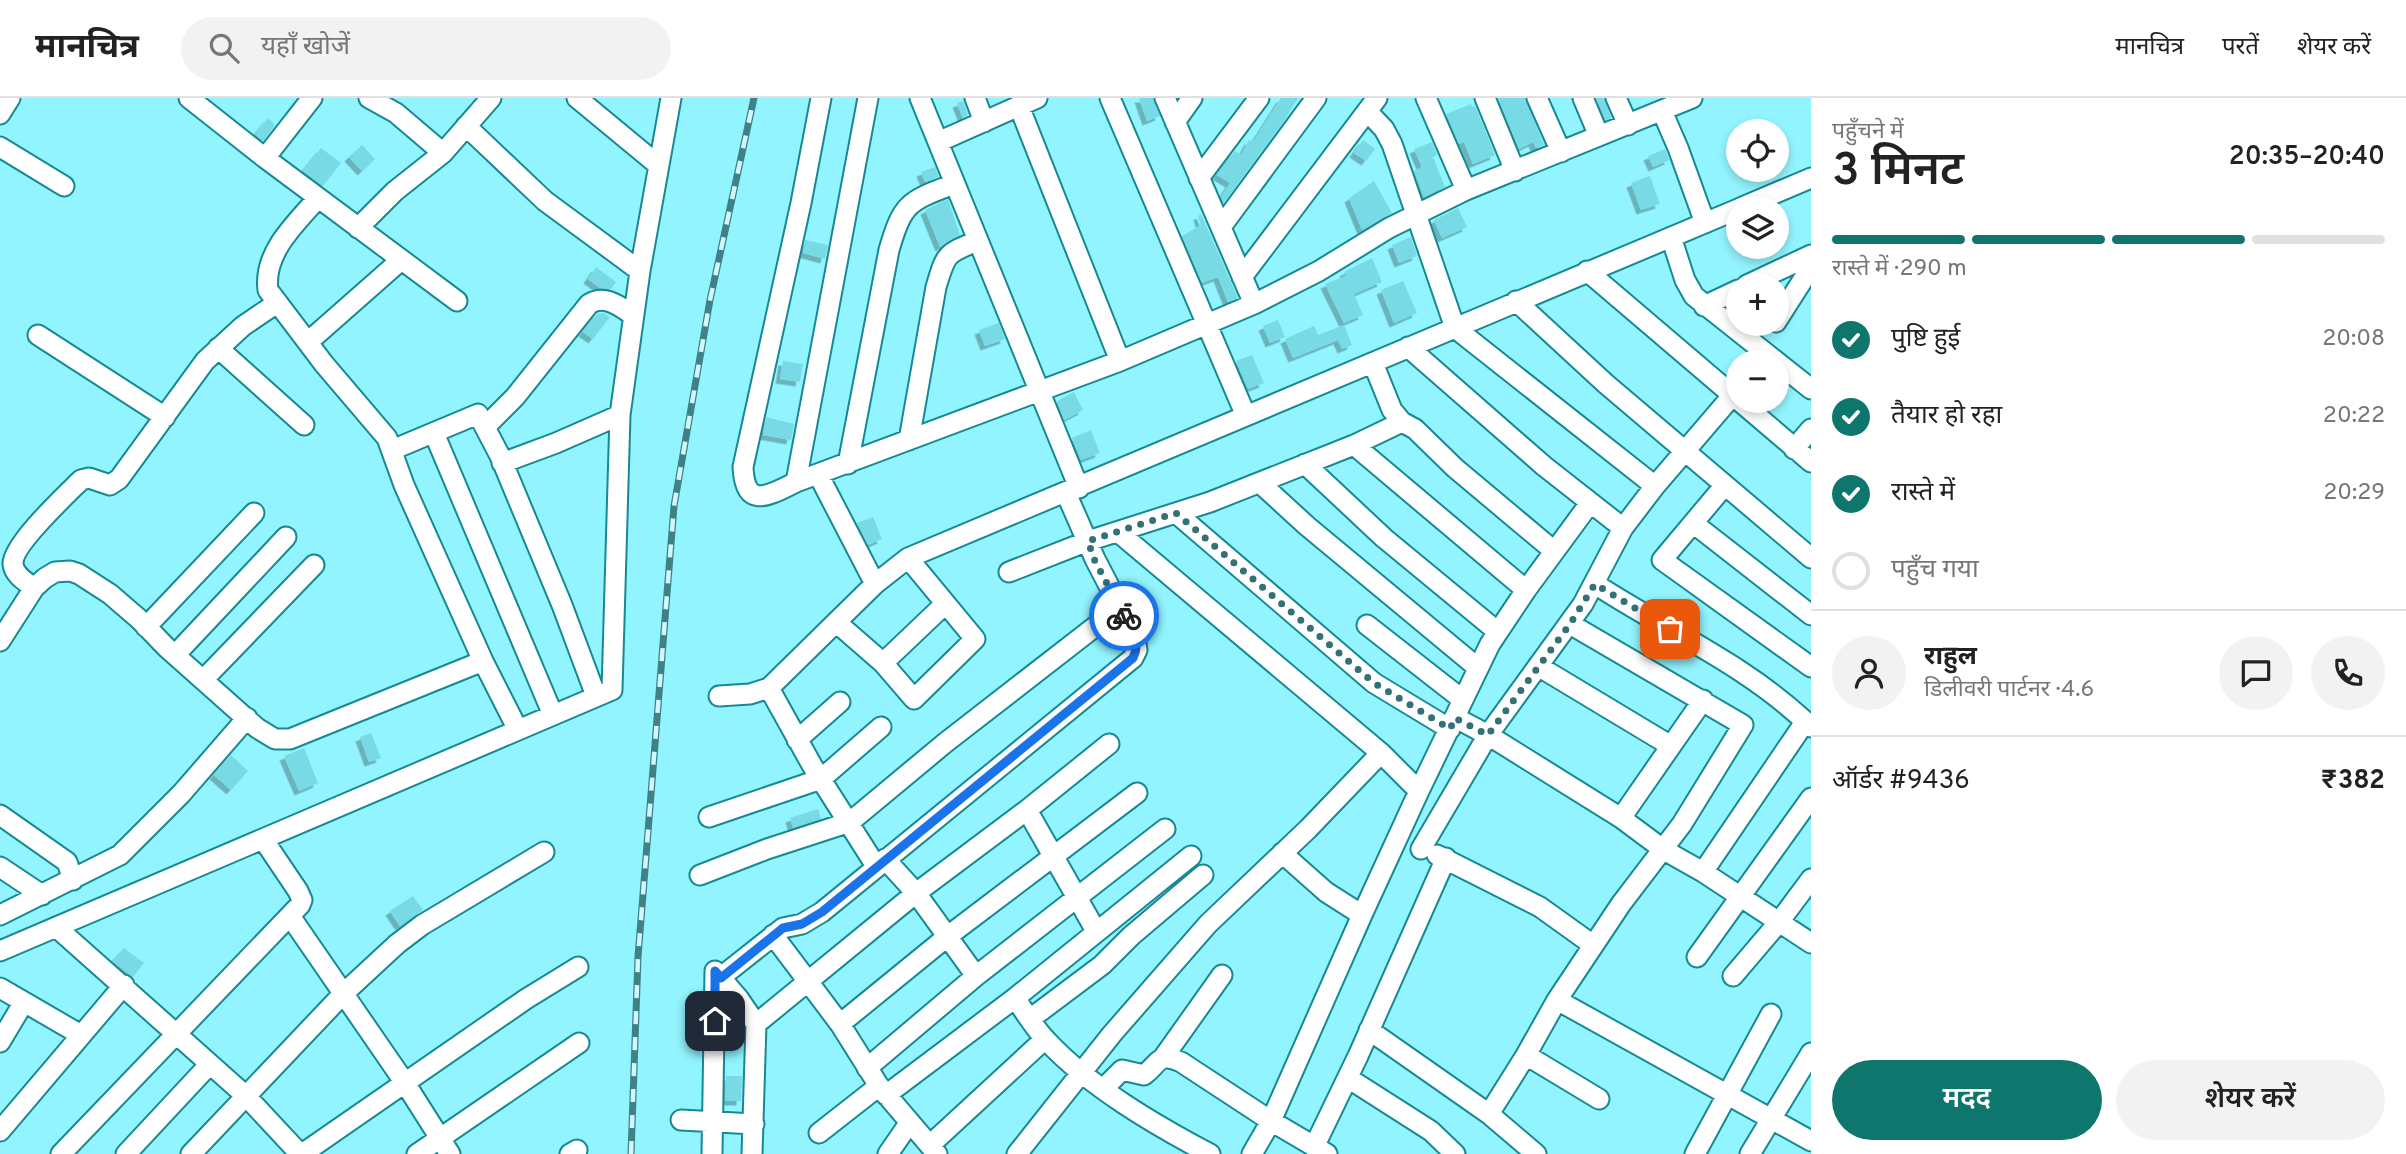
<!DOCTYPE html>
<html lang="hi">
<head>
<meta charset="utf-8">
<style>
  :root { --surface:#fff; --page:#f2f2f2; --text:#222; --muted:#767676; --line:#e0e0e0; --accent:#0f766e }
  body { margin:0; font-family:Overpass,"Noto Sans Devanagari",sans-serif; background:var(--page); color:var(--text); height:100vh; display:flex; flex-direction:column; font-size:26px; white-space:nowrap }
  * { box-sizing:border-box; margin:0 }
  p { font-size:23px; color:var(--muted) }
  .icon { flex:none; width:38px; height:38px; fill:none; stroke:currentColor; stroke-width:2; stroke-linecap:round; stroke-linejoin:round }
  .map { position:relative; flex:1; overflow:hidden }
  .drawer { display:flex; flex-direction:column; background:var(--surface); width:595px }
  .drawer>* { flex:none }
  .fabs { position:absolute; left:1726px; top:21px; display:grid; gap:14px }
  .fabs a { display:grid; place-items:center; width:63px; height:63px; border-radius:50%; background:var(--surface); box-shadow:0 4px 10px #0003; font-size:35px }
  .pin { position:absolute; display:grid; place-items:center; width:60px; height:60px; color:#fff; margin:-30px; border-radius:14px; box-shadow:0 4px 10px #0006 }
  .courier { position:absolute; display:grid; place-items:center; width:70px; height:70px; margin:-35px; border:5px solid #1a73e8; border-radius:50%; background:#fff; color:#222; box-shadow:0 2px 9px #0007 }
  .summary em { font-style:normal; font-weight:600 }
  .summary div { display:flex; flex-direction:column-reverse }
  .summary { display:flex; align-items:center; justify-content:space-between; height:119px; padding:0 21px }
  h1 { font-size:46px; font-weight:600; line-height:52px }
  .bar { display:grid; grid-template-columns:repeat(4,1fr); gap:10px 7px; align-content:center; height:84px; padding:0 21px }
  .bar i { height:9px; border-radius:5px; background:var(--line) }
  .bar .on { background:var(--accent) }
  .bar p { grid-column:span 4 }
  .line { display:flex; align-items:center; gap:18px; padding:0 21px; border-top:2px solid var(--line) }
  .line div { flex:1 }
  .round { display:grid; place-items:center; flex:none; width:74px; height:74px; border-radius:37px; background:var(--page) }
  ol { padding:0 21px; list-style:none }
  li { display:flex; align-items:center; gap:21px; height:77px }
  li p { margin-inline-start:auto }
  li .icon { padding:7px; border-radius:50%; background:var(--accent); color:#fff; stroke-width:4 }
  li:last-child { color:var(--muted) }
  li i { width:38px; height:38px; border:4px solid var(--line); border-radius:50% }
  .button { display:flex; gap:14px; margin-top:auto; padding:14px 21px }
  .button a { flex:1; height:80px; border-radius:42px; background:var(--accent); color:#fff; font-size:28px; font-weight:600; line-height:80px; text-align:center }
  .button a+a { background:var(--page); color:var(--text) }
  header { display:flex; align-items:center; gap:42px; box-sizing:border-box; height:98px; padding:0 35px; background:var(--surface); border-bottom:2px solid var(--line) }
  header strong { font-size:33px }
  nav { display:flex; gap:38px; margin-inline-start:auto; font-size:24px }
  .search { width:490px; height:63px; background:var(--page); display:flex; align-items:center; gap:18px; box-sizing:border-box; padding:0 24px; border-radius:38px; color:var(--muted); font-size:26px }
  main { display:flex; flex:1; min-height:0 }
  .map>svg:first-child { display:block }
  .building { fill:#78dae5; filter:url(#shadow) }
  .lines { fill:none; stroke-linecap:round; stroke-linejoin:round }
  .minor-casing { stroke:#178993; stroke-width:23 }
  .minor { stroke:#fff; stroke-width:19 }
  .rail-casing { stroke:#3e8188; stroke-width:7 }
  .rail { stroke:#d2f6fa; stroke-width:4.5; stroke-dasharray:13; stroke-linecap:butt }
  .done { stroke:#337177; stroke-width:7; stroke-dasharray:0 12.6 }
  .route { stroke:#1a73e8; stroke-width:9 }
</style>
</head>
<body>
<header>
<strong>मानचित्र</strong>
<div class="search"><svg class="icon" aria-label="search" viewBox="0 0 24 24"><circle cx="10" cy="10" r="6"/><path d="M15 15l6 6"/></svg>यहाँ खोजें</div>
<nav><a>मानचित्र</a><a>परतें</a><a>शेयर करें</a></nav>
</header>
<main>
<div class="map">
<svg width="1811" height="1056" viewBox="0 0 1811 1056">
  <defs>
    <filter id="shadow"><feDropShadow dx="-4.5" dy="4.5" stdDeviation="0" flood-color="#0004"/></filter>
  </defs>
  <rect width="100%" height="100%" fill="#92f4fe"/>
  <path class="building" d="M1139,0h14l7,18 -13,5z
    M1281,0h17l-15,24 -59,81 -3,-6 9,-14 -13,-8 18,-24 6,4 8,-15 4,2z
    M1498,0h27l19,47 -8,3 -3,-6 -14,7z
    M1596,0h8l7,20 -5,2z
    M963,3l5,14 -5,3 -6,-15z
    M1471,6l1,3 3,-1 20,49 -22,9 -9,-22 -5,2 -13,-30z
    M268,20l7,7 -12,16 -8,-7z
    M1363,42l12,9 -9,12 -12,-8z
    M1432,44l5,13 -4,2 12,30 -21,10 -10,-26 8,-4 -8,-18z
    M362,47l13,14 -13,12 -13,-14z
    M321,50l20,15 -18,23 -20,-15z
    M1665,51l4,11 -16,7 -5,-11z
    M935,69l4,10 -14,5 -4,-10z
    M1650,78l10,28 -19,6 -10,-27z
    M1374,83l18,32 -30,17 -13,-32z
    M948,101l12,36 -20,12 -15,-37z
    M1458,110l9,19 -25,11 -8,-18z
    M1201,116l37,84 -10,4 -10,-25 -16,6 -20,-47 19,-11 -3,-9z
    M1411,139l6,19 -18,7 -7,-18z
    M805,142l23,5 -3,14 -22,-6z
    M1372,160l10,24 -28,12 9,21 -19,8 -19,-39 21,-8 -2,-4z
    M596,169l20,15 -5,7 -11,-1 -12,-9z
    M1403,183l14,32 -23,10 -13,-33z
    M604,215l6,4 -17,22 -10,-7 14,-18z
    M1278,222l7,17 -15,6 -7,-17z
    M999,225l6,16 -20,7 -6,-16z
    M1344,227l8,20 -10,4 -4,-9 -45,18 -8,-19 29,-13 4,9z
    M1252,257l12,28 -16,6 -12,-28z
    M783,263l20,3 -3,18 -20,-3z
    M1074,294l9,18 -19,10 -7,-19z
    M766,319l28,7 -3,16 -28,-5z
    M1091,332l9,23 -19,7 -9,-22z
    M873,419l9,22 -14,6 -11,-22z
    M371,635l10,25 -12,4 -9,-25z
    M304,650l14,35 -19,8 -15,-35z
    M231,657l17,16 -17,19 -17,-15z
    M818,711l3,10 -28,9 -3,-10z
    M413,798l10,14 -23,16 -10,-15z
    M124,850l20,15 -11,14 -21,-16z
    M726,978h16l-1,25h-16z"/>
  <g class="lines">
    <g class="minor-casing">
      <path id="minor" d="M189,0l76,60 192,143
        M369,0l27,15 47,40
        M577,0l81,67
        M821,0l-20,105 -58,264c2,43 25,29 53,15l324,-121 134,-57 65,-33 70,-43 77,-38 226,-92
        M920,0l159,390
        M975,0l9,24
        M1110,0l136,318
        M1165,0l89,206
        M1426,0l40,92
        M1485,0l30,73
        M1537,0l24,54
        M1583,0l16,38
        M1616,0l12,27
        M1019,8l101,255
        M1367,13l17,18 8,15 63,184 200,158
        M1662,13l16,37 27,75
        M0,16l10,-16
        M1175,24l17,-24
        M466,28l79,75 95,70
        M938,44l99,-44
        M0,49l64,39
        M265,60l47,-60
        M1199,80l60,-80
        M318,100c-23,26 -55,55 -50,92l56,74 63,74 17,47 79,176 35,69
        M1740,110l71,-30
        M1221,129l95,-129
        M358,130l37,-37 48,-38 48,-55
        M1671,139l14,43 9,16 117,93
        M1587,173l224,191
        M1242,179l135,-179
        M1747,187l64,-30
        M1516,203l90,83 205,174
        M1704,208l34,-16
        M1776,224l35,-55
        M38,237l127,82
        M308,244l93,-82
        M1408,249l136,119 79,62
        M218,250l86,77
        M1373,265l19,47 10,12 13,7 40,39 99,83
        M486,328l29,-29 74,-93c16,-10 30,2 44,11
        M434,335l119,282
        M909,342l27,-153c10,-33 9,-33 41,-46
        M1354,347l172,145
        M1794,351l17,-20
        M392,352l86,-36 22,42 62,149 34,91
        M502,365l54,-20 64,-28
        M848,366l41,-214c14,-48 20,-49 65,-66
        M1305,366l79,74 114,94
        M818,376l57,110
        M796,384l72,-384
        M1260,385l47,43 171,142
        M1725,387l-63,75 149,107
        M1176,415l198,170 76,46
        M1693,425l118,92
        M1118,434l263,221 38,38 71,-147 36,-54 64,-87
        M1009,474l79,-31 122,-39 144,-57 48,-23
        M1595,486c72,47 154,82 216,143
        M34,490c-9,-7 -20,-13 -21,-24 -1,-19 54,-70 68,-84l8,-2 21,7 9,-6 86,-118 38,-35 34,-23
        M836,524l47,41 31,36 61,-60 -67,-81
        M1367,527l96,75
        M146,529l108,-114
        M0,543l34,-53 11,-10 10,-6 15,-1 9,3 31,20 29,25 28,29 90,80 18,11h15l193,-78
        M175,557l111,-118
        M883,565l62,-59
        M1538,568l133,80
        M203,582l111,-115
        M769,590l44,79 63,99
        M719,598l31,-2 19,-6 106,-104 33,-26 830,-349
        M1456,620l32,17 133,83 43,32 39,22 108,71
        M797,642l43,-38
        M1027,712l69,121
        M0,717l67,47 6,18
        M709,719l112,-38 60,-52
        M1621,720l82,-118
        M1421,751l67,-114 95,-131 40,-76 32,-42 83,-97
        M1282,755l44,39 36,23
        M1437,757l103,52 53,38
        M885,761l31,34 60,83
        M0,769l42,28
        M1703,774l102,-150
        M700,777l67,-26 83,-27 95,-79 174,-135
        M0,817l120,-60 61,-61 66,-76
        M290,818l115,167 45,71
        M56,829l190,169 54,58
        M773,837l67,89
        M0,853l612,-261 8,-275 20,-144 31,-173
        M1697,859l114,-159
        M715,873l24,28 17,25 -4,130
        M1733,878l46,-54 32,-43
        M721,879l62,-49 19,-4 20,-12 311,-254 4,-8 -2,-14 -40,-77 -29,-66
        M0,890l81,47
        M1015,900c10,14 20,31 32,43 43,46 108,84 163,113
        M1557,902l254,141
        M1030,921l72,-54 29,-29 72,-61
        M756,926l160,-131 111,-83 82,-66
        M1369,932l120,84 47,40
        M0,944l24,-40
        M1526,957l73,44
        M1163,960l59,-83
        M867,970l109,-92 189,-147
        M1348,980l83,53 24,23
        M1104,990l18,-18 22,5c16,-12 13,-23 37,-13l90,59 56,33
        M886,997l129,-97 176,-142
        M1489,1016l37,-59 31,-55 64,-96 61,-80 61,-99 -173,-101
        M681,1022l73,4
        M0,1033l124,-146
        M819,1035l60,-47
        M930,1047l115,-106
        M1314,1049l44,-91 88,-198
        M61,1056l239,-249 2,-5 -4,-9 -35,-52
        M126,1056l83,-89
        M191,1056l152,-160 54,-50 25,-19 122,-73
        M302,1056l224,-155 52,-32
        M417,1056l162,-111
        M570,1056l7,-4
        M712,1056l3,-183
        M888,1056l22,-32
        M937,1056l-58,-68 -39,-62 108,-88 189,-143
        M1017,1056l95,-120 96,-110 100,-95 73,-76
        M1252,1056l19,-33 91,-206 57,-124
        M1695,1056l76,-140
        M1750,1056l61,-101"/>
    </g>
    <use href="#minor" class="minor"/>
    <g class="rail-casing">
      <path id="rail" d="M631,1056l7,-197 36,-451 36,-206 44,-202"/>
    </g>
    <use href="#rail" class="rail"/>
  </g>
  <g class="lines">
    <path class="done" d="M1124,518l-30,-57 -6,-18 88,-28 198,170 76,46 5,-11 33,17 82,-111 25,-40 75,45"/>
    <path class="route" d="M715,923v-50l6,7 62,-50 19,-4 20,-12 311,-254c8,-16 -1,-27 -9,-42"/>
  </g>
</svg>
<div class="fabs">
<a><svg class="icon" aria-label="locate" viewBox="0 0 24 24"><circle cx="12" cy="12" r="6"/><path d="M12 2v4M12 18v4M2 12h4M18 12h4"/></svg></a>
<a><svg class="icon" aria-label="layers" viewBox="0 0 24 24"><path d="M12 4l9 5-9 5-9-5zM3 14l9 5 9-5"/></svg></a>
<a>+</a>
<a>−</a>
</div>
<div class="pin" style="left:1670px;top:531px;background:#ea580c"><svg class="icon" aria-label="bag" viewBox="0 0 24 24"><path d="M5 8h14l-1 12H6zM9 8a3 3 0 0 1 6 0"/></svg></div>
<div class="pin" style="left:715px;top:923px;background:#1f2937"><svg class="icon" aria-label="home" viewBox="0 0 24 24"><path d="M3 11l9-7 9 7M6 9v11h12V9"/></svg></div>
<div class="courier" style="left:1124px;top:518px"><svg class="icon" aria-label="bike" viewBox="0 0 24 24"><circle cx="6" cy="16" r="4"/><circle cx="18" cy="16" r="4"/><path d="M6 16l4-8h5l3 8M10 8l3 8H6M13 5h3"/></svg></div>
</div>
<section class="drawer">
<div class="summary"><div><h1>3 मिनट</h1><p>पहुँचने में</p></div><em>20:35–20:40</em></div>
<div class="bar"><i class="on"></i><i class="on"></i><i class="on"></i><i></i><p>रास्ते में · 290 m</p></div>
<ol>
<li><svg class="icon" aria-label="check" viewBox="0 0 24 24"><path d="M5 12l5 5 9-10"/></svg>पुष्टि हुई<p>20:08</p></li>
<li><svg class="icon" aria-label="check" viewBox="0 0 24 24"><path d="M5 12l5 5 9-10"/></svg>तैयार हो रहा<p>20:22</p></li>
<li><svg class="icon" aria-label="check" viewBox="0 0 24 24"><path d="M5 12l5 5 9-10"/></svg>रास्ते में<p>20:29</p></li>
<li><i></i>पहुँच गया</li>
</ol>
<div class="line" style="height:126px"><a class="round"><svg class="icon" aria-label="person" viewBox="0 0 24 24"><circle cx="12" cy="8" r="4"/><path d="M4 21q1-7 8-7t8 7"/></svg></a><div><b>राहुल</b><p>डिलीवरी पार्टनर · 4.6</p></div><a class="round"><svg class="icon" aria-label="chat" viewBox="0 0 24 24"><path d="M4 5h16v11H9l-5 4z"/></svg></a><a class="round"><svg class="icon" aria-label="phone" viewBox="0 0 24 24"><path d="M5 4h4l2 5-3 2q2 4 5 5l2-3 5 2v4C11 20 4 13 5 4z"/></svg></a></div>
<div class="line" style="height:91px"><div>ऑर्डर #9436</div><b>₹382</b></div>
<div class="button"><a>मदद</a><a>शेयर करें</a></div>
</section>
</main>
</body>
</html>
